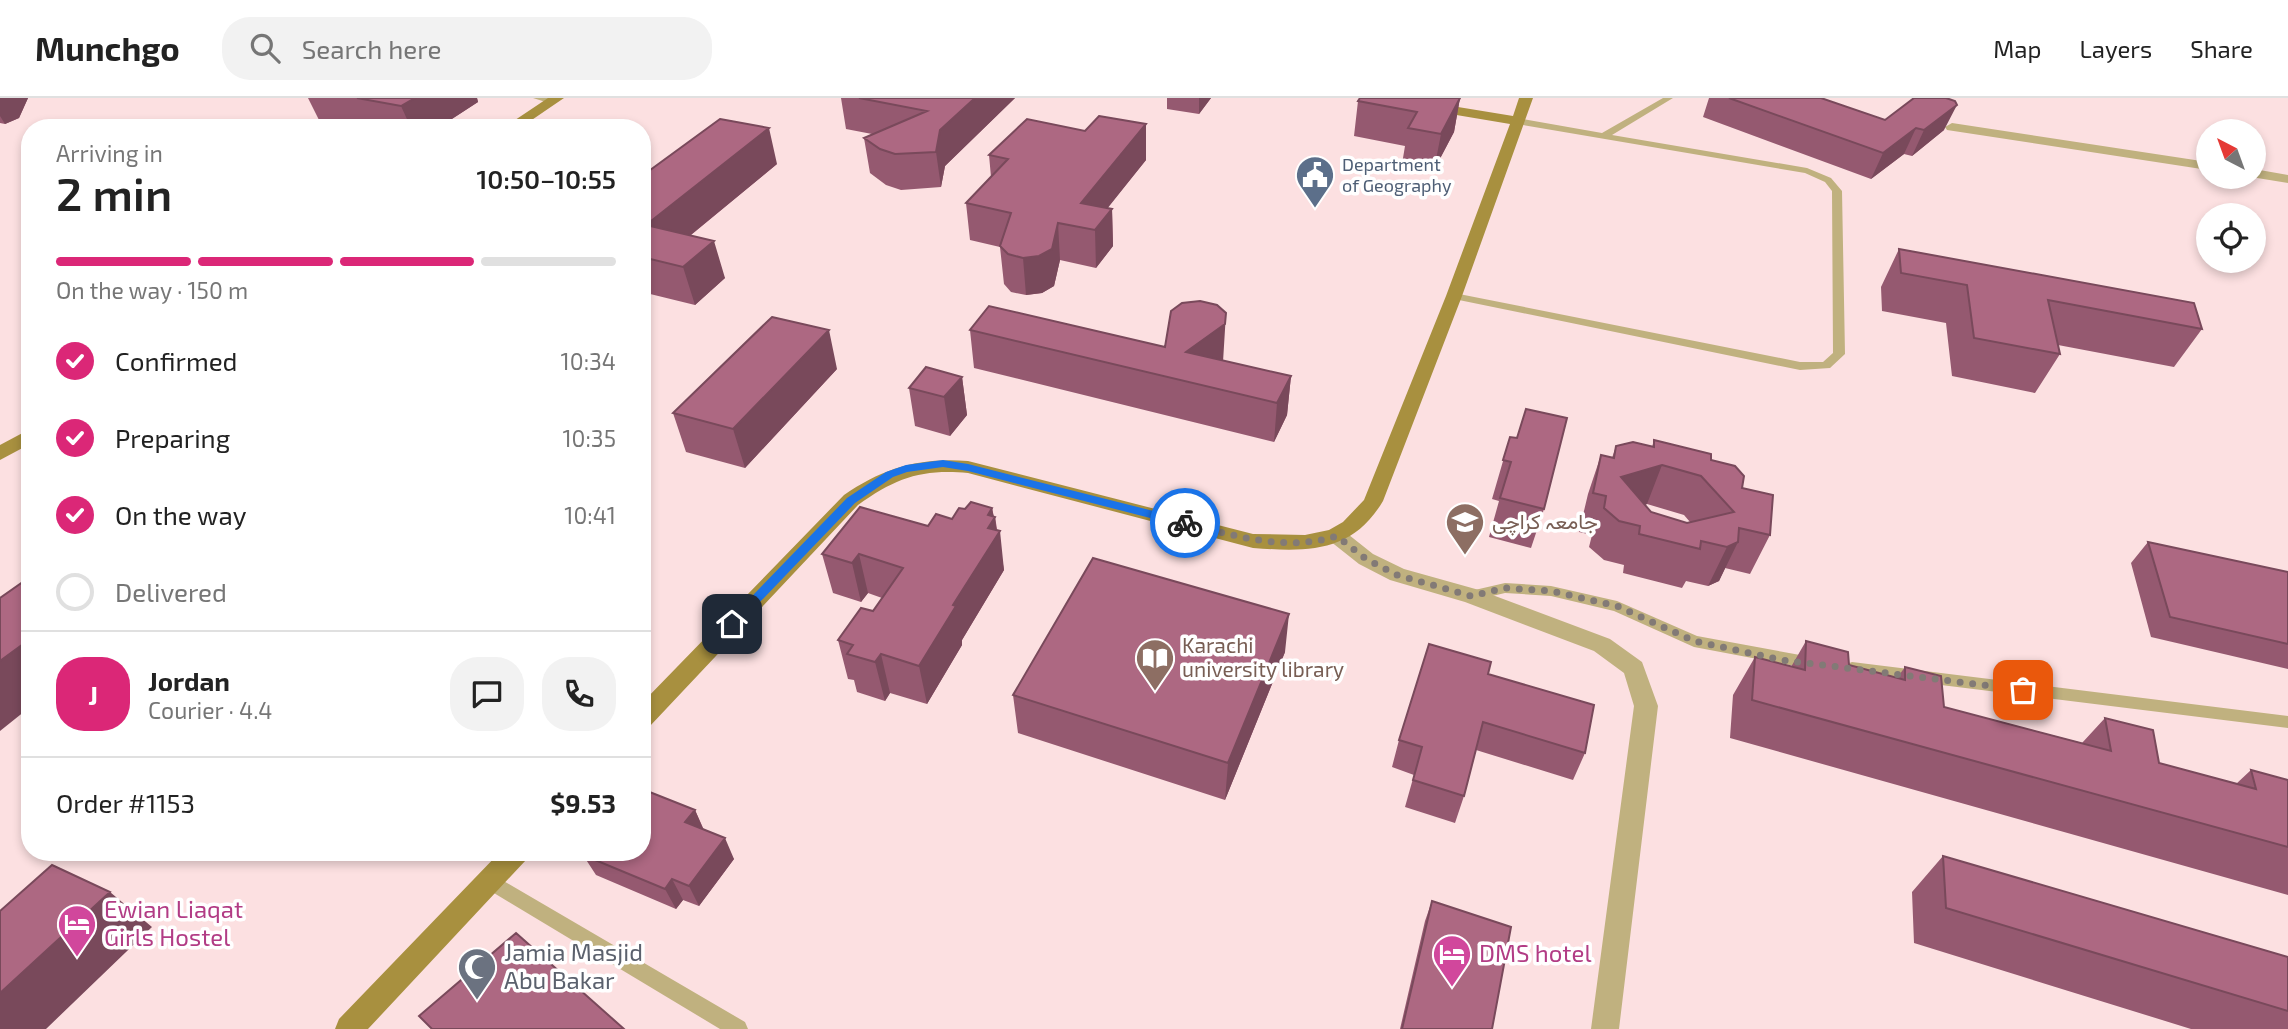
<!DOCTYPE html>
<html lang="en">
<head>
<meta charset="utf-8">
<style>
  :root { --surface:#fff; --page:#f2f2f2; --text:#222; --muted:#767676; --line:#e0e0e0; --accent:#db2777 }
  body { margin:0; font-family:"Exo 2",Vazirmatn,sans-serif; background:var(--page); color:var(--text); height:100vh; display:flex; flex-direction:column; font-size:26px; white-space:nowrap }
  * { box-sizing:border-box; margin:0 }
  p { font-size:23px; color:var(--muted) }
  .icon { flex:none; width:38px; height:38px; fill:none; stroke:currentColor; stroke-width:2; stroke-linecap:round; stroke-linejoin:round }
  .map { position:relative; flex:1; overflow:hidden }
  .details { position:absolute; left:21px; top:21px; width:630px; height:742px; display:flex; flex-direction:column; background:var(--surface); border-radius:28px; box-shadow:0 4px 10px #0003 }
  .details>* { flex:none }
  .needle { width:46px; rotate:319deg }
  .fabs { position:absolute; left:2196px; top:21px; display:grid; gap:14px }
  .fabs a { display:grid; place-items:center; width:70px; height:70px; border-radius:50%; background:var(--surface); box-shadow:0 4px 10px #0003; font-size:35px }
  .pin { position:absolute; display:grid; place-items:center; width:60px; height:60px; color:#fff; margin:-30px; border-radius:14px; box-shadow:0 4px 10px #0006 }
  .courier { position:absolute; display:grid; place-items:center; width:70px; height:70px; margin:-35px; border:5px solid #1a73e8; border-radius:50%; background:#fff; color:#222; box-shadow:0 2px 9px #0007 }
  .head em { font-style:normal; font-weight:600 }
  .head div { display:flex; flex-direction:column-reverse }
  .head { display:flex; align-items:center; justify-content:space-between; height:119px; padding:0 35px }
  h1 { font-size:46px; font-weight:600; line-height:52px }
  .bar { display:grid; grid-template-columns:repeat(4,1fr); gap:10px 7px; align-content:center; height:84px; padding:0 35px }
  .bar i { height:9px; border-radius:5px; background:var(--line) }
  .bar .active { background:var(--accent) }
  .bar p { grid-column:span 4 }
  .line { display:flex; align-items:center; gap:18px; padding:0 35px; border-top:2px solid var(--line) }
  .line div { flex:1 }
  .round { display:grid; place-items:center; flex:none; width:74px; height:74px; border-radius:28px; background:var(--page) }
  ol { padding:0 35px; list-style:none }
  li { display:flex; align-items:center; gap:21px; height:77px }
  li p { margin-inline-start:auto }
  li .icon { padding:7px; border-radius:50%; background:var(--accent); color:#fff; stroke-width:4 }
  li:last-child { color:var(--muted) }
  li i { width:38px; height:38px; border:4px solid var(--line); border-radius:50% }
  header { display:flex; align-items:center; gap:42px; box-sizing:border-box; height:98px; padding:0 35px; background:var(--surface); border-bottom:2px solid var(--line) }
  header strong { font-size:33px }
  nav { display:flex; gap:38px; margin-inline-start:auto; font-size:24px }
  .search { width:490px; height:63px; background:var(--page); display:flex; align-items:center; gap:18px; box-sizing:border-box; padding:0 24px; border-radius:28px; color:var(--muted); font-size:26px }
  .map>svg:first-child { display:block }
  .education { fill:#fce0e1; fill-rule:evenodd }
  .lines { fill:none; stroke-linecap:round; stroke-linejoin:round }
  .lane { fill:#c0b17f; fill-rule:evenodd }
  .street { fill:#c0b17f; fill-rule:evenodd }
  .secondary { fill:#a8903f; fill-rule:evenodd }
  .wall { fill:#955970; fill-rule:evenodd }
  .shaded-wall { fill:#79495b }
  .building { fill:#ad6882; stroke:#79495b; stroke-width:2; fill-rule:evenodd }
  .route { fill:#1a73e8 }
  .done { stroke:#827a76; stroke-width:7; stroke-dasharray:0 12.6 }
  .labels { text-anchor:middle; stroke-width:7; stroke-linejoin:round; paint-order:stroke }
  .far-service-label { font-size:18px; fill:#4e5e75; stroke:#fff; text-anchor:start }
  .education-label { font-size:21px; fill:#785e54; stroke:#fff; text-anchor:start }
  .near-hotel-label { font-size:24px; fill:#b23c85; stroke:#fff; text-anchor:start }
  .near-worship-label { font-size:24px; fill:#5b616d; stroke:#fff; text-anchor:start }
</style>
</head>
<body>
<header>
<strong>Munchgo</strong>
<div class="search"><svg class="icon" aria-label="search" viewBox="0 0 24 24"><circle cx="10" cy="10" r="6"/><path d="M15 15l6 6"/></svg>Search here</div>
<nav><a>Map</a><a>Layers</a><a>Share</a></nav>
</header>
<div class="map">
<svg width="2288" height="931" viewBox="0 0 2288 931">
  <rect width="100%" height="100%" fill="#fcefe8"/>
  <path class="education" d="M0,0h2288v931h-2288zM30,30h612v724h-612zM2208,33h46v46h-46zM2208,117h46v46h-46z"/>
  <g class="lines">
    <path class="lane" d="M533,0h17l6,3 -4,3z
      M1663,0h10l-61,37 195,33 24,10 11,13 3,163 -15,14 -30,2 -346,-71 -6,-3 6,-3 346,69h23l10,-9 -1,-162 -7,-9 -20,-9 -288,-49 -5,-3 5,-3 85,15z
      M1505,485l46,3 66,15 80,35 114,21 5,2 3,4 -3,4 -5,2 -117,-22 -80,-36 -63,-15 -46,-3 -34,8 -5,-1 -2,-4 2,-4z
      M1852,564l436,54v12l-436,-54 -5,-2 -3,-4 3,-4z
      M490,775l255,149 3,7h-28l-236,-142 -3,-6 3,-6z"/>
    <path class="street" d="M1952,25l256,39v8l-261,-40 -2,-3z
      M2254,71l34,6v8l-37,-6h3z
      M1337,431l7,2 29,23 31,15 75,21 131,49 32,23 16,44 -39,323h-28l43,-323 -10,-33 -30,-22 -129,-49 -75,-22 -31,-16 -29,-23 -3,-5 3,-5z"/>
    <path class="secondary" d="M548,0h16l-44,30h-17z
      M1372,0h31l110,18 6,-18h14l-71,198 -79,205c-31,52 -75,51 -130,47l-285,-75c-47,-4 -72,5 -110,32l-208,221 -8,2v-25l202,-208c39,-27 76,-38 124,-34l285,73 52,1 24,-5 14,-8 21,-22 82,-204 64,-172 -131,-22z
      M30,331v15l-30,16v-15z
      M500,754h30l-4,8 -158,169h-33l4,-10z"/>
  </g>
  <path class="wall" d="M0,0h28l-9,20 -14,6 -5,-1z
    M308,0h169l1,4 -40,26h-91l-27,-6z
    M841,0h174l-70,68 -4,21 -40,3 -15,-5 -16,-12 -6,-35 8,-4 -26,-5z
    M1167,0h44l-12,16 -32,-5z
    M1460,0l-6,34 -20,38 -32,-6 3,-18 -51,-10 4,-35z
    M1709,0h112l64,22 59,10 -32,26 -8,-2 -33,25 -168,-62z
    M1146,26v36l-39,48 5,1 1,37 -17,22 -36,-8 -6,26 -12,7 -16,2 -15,-3 -7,-8 -4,-37 -30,-7 -4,-37 25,-26 -2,-22z
    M777,66l-86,71 34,43 -30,27 -53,-13v-116z
    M1899,151l303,80 -28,38 -116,-22 2,9 -25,39 -83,-17 -6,-53 -64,-12 -1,-24z
    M970,232l253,31 68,15 -4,39 -13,27 -300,-74z
    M837,271l-92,99 -59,-16 -13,-39z
    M962,279l5,38 -17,21 -35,-10 -6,-38z
    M1510,339l34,72 -13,39 -42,-11 10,-36 -7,-2z
    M1654,342l57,20 31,28 28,47 -20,39 -25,-6 -6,13 -11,5 -22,-5 -4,7 -59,-15 1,-8 -20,-5 -15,-13 3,-12 -13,-3 9,-38 13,-39 11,3 4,-12 36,1zM1647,406l37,11 6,7 -3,1 -36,-11 -6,-7z
    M992,410l2,9h1l9,53 -42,70v5l-35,59 -37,-11 -5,8 -28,-9 -3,-12 -6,-1 -10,-39 35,-29 9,-13 -14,-5 -7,9 -28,-9 -11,-39 130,-35 13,-10z
    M2148,444l140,30v97l-137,-32 -20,-74z
    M1806,543l43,24 48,13 8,-11 39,40 138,36 23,-25 54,45 77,21 15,-14 37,10v115l-558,-157 3,-43 22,-38 36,10z
    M1285,554l-60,148 -207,-67 -5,-38z
    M1488,576l97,79 -12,27 -97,-30 -12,46 -9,27 -50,-16 9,-32 -22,-8 7,-27z
    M695,712l9,20 30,29 -35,47 -16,-6 -7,9 -80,-34 -13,-20z
    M1943,758l345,101v72h-97l-277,-86 -2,-51z
    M1432,803l60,128h-92l25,-108z"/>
  <path class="shaded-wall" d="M0,0h28l-9,20 -14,6 -5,-8z
    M415,0h62l1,4 -40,26h-27l-10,-22z
    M975,0h40l-70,68 -4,21 -5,-35 4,-22z
    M1199,0h12l-12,16z
    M1460,0l-6,34 -20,38 7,-36z
    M1957,7l-13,25 -32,26 12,-26z
    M1146,26v36l-55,69 -10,-26z
    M769,30l8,36 -118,97 -13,-36z
    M1916,30l-12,26 -33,25 12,-26z
    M1112,111l1,37 -17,22 -1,-38z
    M1058,125l2,37 -6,26 -12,7 -16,2 -3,-37z
    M714,143l11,37 -30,27 -12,-38z
    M1226,215l-3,49 -37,-10z
    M829,232l8,39 -92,99 -12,-39z
    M1291,278l-4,39 -13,27 3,-39z
    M962,279l5,38 -17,21 -6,-39z
    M1662,367l-15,39 -35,11 9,-38z
    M992,410l2,11 1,-2 2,18 3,-4 4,39 -42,70v5l-35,59 -8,-38 34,-61 35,-90z
    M1738,444l-19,39 -11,5 19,-39z
    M859,456l9,39 -7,9 -9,-39z
    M1289,516l-4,38 -60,148 3,-37z
    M30,541v68l-30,24v-70z
    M881,556l9,39 -5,8 -10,-39z
    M695,712l9,21 -19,-9z
    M725,740l9,21 -35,47 -10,-20z
    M672,781l11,21 -7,9 -11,-20z
    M110,794l42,35 -106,102h-46v-36z"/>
  <path class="building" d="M357,0h58l-14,8z
    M859,0h116l-35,32 -4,22 -41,2 -15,-5 -16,-11 63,-27z
    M1360,0h100l-19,36 -33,-6 9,-16 -59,-11z
    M1729,0h92l64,22 29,-22h32l9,3 2,4 -33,25 -8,-2 -33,25z
    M1099,18l47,8 -65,79 31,6 -17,21 -37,-7 -6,26 -13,7 -16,2 -15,-4 -8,-8 11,-33 -45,-10 42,-44 -19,-4 38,-36 58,12z
    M720,21l49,9 -123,97 68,16 -31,26 -41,-10v-81z
    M1899,151l295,54 8,26 -154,-29 12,54 -86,-16 -7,-53 -66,-12z
    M1200,203l17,4 9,8 -1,11 -39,28 105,24 -14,27 -307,-73 19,-24 176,41 6,-36 11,-8z
    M772,219l57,13 -96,99 -60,-16z
    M926,269l36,10 -18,20 -35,-9z
    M1526,311l41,9 -23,91 -44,-11 11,-36 -8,-2 7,-23 7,1z
    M1654,342l57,14v6l24,6 9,10 -2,12 31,7 -3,40 -31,-7 -1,14 -11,5 -26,-6 -1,8 -61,-15 1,-8 -21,-5 -15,-13 2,-12 -13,-3 8,-38 13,3 2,-12 17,-4 21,5zM1662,367l39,11 33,36 -47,11 -36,-11 -30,-35z
    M971,404l21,6 -4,7 7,2 -7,11 12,3 -47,74 3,1 -37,60 -38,-12 -6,8 -28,-8 6,-9 -15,-5 23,-32 12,3 30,-43 -44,-14 -7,9 -30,-9 38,-47 68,19 8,-12 16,5 7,-11 6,1z
    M2148,444l140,30v72l-118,-27z
    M1093,460l196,56 -61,149 -215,-68z
    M30,479v62l-30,22v-63z
    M1806,543l42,11 1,13 56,15v-13l36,9 3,31 167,44 -6,-33 48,12 6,33 97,26 -5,-19 37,10v67l-536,-147 3,-43 50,13z
    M1429,546l62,18 -3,12 106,31 -9,48 -102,-31 -19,74 -51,-16 9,-33 -23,-7z
    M642,691l53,21 -10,12 40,16 -36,48 -17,-7 -7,10 -82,-34 2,-3h57z
    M1943,758l345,101v54l-342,-103z
    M52,767l58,27 -110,101v-82z
    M1432,803l79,26 -19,102h-90z
    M516,835l108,96h-192l-13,-13z"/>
  <path class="route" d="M943,362l25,4 217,55 6,4 -6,4 -217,-56 -25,-4 -36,5 -14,5 -38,26 -119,124h-8v-6l119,-123 39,-26 20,-7z"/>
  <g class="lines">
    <path class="done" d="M1185,425c51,13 100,29 152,13l29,23 31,16 74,21 34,-8 46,3 66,15 77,35 88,19 241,30"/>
  </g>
  <defs>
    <g id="civic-pin" transform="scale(2.0125)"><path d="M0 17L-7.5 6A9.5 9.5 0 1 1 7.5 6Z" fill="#5c6f8a" stroke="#fff"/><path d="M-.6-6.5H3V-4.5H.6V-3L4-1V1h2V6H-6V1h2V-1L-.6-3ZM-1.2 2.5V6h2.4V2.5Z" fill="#fff"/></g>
    <g id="university-pin" transform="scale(2.0125)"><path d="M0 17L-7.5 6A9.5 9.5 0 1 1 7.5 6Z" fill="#8d6e63" stroke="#fff"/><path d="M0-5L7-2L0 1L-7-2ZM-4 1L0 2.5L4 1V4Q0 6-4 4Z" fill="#fff"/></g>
    <g id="library-pin" transform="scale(2.0125)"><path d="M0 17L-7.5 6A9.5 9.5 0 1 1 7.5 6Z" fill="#8d6e63" stroke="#fff"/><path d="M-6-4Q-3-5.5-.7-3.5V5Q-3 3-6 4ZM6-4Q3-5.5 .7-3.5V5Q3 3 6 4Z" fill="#fff"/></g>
    <g id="hotel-pin" transform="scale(2.0125)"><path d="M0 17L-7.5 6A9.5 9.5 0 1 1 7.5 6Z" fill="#d1479c" stroke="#fff"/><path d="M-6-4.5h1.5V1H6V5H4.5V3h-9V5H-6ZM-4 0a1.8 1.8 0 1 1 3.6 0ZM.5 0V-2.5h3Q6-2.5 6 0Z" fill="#fff"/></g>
    <g id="mosque-pin" transform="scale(2.0125)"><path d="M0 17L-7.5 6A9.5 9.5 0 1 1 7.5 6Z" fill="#6b7280" stroke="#fff"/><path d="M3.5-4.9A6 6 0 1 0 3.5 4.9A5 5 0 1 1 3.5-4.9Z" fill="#fff"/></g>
  </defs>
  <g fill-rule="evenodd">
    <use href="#civic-pin" x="1315" y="77"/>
    <use href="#university-pin" x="1465" y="424"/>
    <use href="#library-pin" x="1155" y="560"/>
    <use href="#hotel-pin" x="77" y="826"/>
    <use href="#hotel-pin" x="1452" y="856"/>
    <use href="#mosque-pin" x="477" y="869"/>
  </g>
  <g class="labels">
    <g class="far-service-label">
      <text x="1342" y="73">Department<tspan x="1342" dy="21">of Geography</tspan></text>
    </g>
    <g class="education-label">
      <text x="1492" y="431">جامعہ کراچی</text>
      <text x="1182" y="555">Karachi<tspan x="1182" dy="24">university library</tspan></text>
    </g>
    <g class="near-hotel-label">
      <text x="104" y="820">Ewian Liaqat<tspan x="104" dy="28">Girls Hostel</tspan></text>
      <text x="1479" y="864">DMS hotel</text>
    </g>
    <g class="near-worship-label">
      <text x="504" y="863">Jamia Masjid<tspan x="504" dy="28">Abu Bakar</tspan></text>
    </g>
  </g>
</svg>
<div class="fabs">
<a><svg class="needle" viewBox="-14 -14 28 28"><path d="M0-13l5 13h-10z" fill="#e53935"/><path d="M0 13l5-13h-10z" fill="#767676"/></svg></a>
<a><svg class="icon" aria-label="locate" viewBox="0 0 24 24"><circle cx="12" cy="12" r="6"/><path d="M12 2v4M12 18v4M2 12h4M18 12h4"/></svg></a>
</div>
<div class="pin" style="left:2023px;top:592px;background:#ea580c"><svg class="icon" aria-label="bag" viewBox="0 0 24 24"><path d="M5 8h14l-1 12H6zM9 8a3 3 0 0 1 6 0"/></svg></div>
<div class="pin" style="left:732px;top:526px;background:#1f2937"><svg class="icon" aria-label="home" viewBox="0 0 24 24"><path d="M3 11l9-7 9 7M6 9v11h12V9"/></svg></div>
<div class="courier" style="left:1185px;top:425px"><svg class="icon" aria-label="bike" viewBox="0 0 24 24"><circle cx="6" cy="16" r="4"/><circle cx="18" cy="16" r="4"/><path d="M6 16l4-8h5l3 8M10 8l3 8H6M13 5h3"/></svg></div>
<section class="details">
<div class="head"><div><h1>2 min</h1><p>Arriving in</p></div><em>10:50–10:55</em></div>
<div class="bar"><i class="active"></i><i class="active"></i><i class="active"></i><i></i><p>On the way · 150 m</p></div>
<ol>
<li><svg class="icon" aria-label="check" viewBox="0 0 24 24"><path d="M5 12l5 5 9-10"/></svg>Confirmed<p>10:34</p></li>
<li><svg class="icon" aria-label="check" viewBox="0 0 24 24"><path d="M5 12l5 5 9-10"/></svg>Preparing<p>10:35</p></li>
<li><svg class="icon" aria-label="check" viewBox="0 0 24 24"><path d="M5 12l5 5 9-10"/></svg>On the way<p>10:41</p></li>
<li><i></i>Delivered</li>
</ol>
<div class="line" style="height:126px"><b class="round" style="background:var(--accent);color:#fff">J</b><div><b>Jordan</b><p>Courier · 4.4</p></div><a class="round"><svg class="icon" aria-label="chat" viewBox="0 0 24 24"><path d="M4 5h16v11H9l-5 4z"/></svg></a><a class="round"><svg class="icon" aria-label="phone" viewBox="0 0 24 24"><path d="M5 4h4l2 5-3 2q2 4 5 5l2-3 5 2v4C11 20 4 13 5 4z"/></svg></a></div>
<div class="line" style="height:91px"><div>Order #1153</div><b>$9.53</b></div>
</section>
</div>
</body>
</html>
